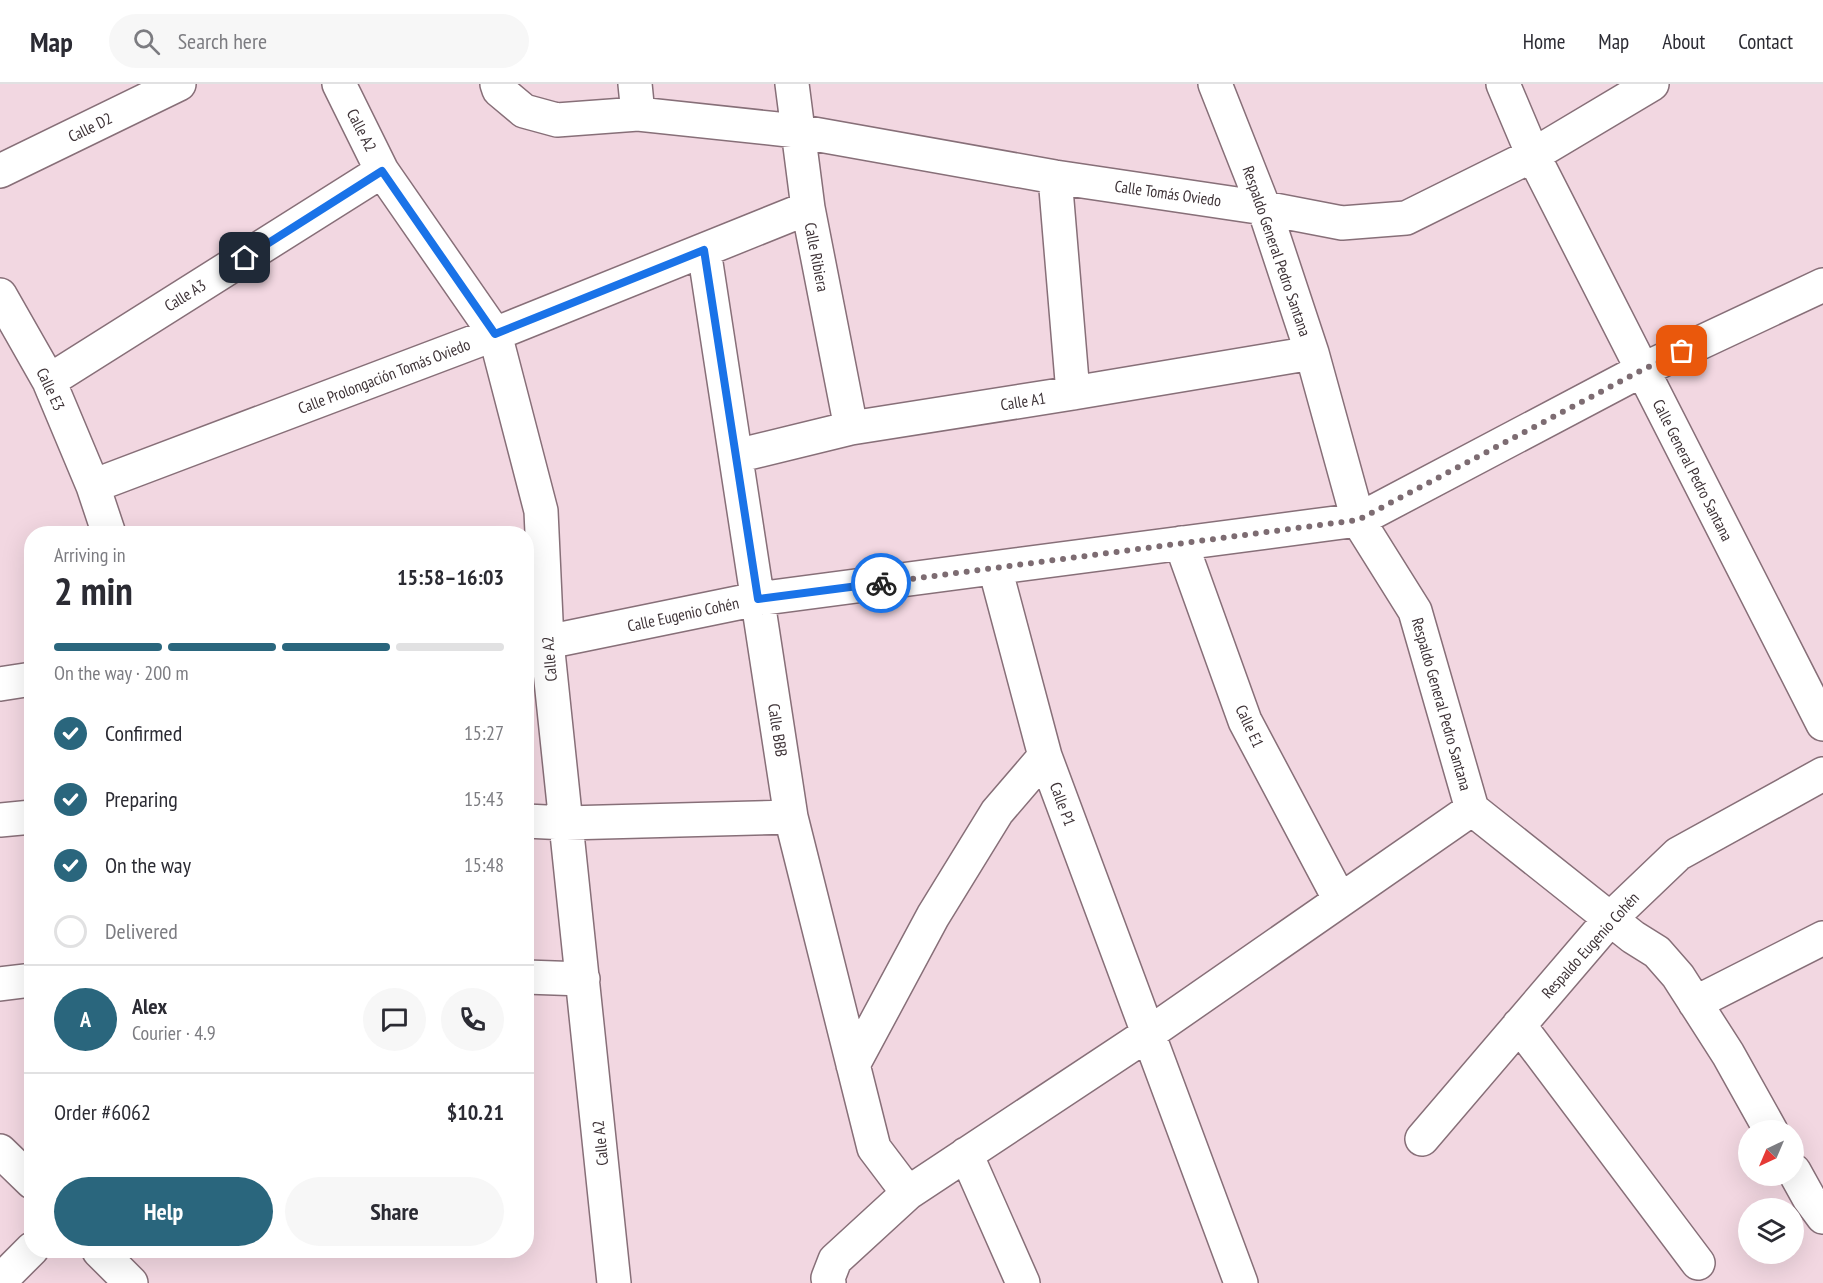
<!DOCTYPE html>
<html lang="en">
<head>
<meta charset="utf-8">
<style>
  :root { --surface:#fff; --page:#f7f7f7; --text:#2b2b33; --muted:#7c7c81; --line:#e1e1e2; --accent:#2a667d }
  body { margin:0; font-family:"PT Sans Narrow",sans-serif; background:var(--page); color:var(--text); height:100vh; display:flex; flex-direction:column; font-size:22px; white-space:nowrap }
  * { box-sizing:border-box; margin:0 }
  p { font-size:20px; color:var(--muted) }
  .icon { flex:none; width:33px; height:33px; fill:none; stroke:currentColor; stroke-width:2; stroke-linecap:round; stroke-linejoin:round }
  .map { position:relative; flex:1; overflow:hidden }
  .side { position:absolute; left:24px; top:442px; width:510px; height:732px; display:flex; flex-direction:column; background:var(--surface); border-radius:24px; box-shadow:0 6px 24px #0002 }
  .side>* { flex:none }
  .needle { width:39px; rotate:224deg }
  .tools { position:absolute; left:1738px; top:1036px; display:grid; gap:12px }
  .tools a { display:grid; place-items:center; width:66px; height:66px; border-radius:50%; background:var(--surface); box-shadow:0 6px 24px #0002; font-size:30px }
  .pin { position:absolute; display:grid; place-items:center; width:51px; height:51px; color:#fff; margin:-26px; border-radius:12px; box-shadow:0 3px 9px #0006 }
  .courier { position:absolute; display:grid; place-items:center; width:60px; height:60px; margin:-30px; border:4px solid #1a73e8; border-radius:50%; background:#fff; color:#222; box-shadow:0 2px 8px #0007 }
  .headline em { font-style:normal; font-weight:600 }
  .headline div { display:flex; flex-direction:column-reverse }
  .headline { display:flex; align-items:center; justify-content:space-between; height:102px; padding:0 30px }
  h1 { font-size:39px; font-weight:600; line-height:45px }
  .bar { display:grid; grid-template-columns:repeat(4,1fr); gap:9px 6px; align-content:center; height:72px; padding:0 30px }
  .bar i { height:8px; border-radius:4px; background:var(--line) }
  .bar .current { background:var(--accent) }
  .bar p { grid-column:span 4 }
  .line { display:flex; align-items:center; gap:15px; padding:0 30px; border-top:2px solid var(--line) }
  .line div { flex:1 }
  .round { display:grid; place-items:center; flex:none; width:63px; height:63px; border-radius:32px; background:var(--page) }
  ol { padding:0 30px; list-style:none }
  li { display:flex; align-items:center; gap:18px; height:66px }
  li p { margin-inline-start:auto }
  li .icon { padding:6px; border-radius:50%; background:var(--accent); color:#fff; stroke-width:4 }
  li:last-child { color:var(--muted) }
  li i { width:33px; height:33px; border:3px solid var(--line); border-radius:50% }
  .cta { display:flex; gap:12px; margin-top:auto; padding:12px 30px }
  .cta a { flex:1; height:69px; border-radius:36px; background:var(--accent); color:#fff; font-size:24px; font-weight:600; line-height:69px; text-align:center }
  .cta a+a { background:var(--page); color:var(--text) }
  header { display:flex; align-items:center; gap:36px; box-sizing:border-box; height:84px; padding:0 30px; background:var(--surface); border-bottom:2px solid var(--line) }
  header strong { font-size:28px }
  nav { display:flex; gap:33px; margin-inline-start:auto; font-size:21px }
  .search { width:420px; height:54px; background:var(--page); display:flex; align-items:center; gap:15px; box-sizing:border-box; padding:0 21px; border-radius:33px; color:var(--muted); font-size:22px }
  .map>svg:first-child { display:block }
  .lines { fill:none; stroke-linecap:round; stroke-linejoin:round }
  .minor-casing { stroke:#876f78; stroke-width:36 }
  .minor { stroke:#fff; stroke-width:33 }
  .done { stroke:#7d6c72; stroke-width:6; stroke-dasharray:0 10.8 }
  .route { stroke:#1a73e8; stroke-width:8 }
  .labels { text-anchor:middle; stroke-width:4.5; stroke-linejoin:round; paint-order:stroke }
  .street-label { font-size:16px; fill:#3e3337; stroke:#fff }
</style>
</head>
<body>
<header>
<strong>Map</strong>
<div class="search"><svg class="icon" aria-label="search" viewBox="0 0 24 24"><circle cx="10" cy="10" r="6"/><path d="M15 15l6 6"/></svg>Search here</div>
<nav><a>Home</a><a>Map</a><a>About</a><a>Contact</a></nav>
</header>
<div class="map">
<svg width="1823" height="1199" viewBox="0 0 1823 1199">
  <rect width="100%" height="100%" fill="#f2d7e1"/>
  <g class="lines">
    <g class="minor-casing">
      <path id="minor" d="M339,0l43,87 113,163 46,177 6,131 67,641
        M497,0l2,6 25,21 33,9 81,-6 159,17 258,46 209,31 78,15 64,-5 127,-63 119,-71
        M635,0l3,30
        M792,0l16,124 43,220
        M1215,0l49,124 48,145 46,167 57,91 57,198 161,128 24,15 21,24 50,78 43,77
        M1503,0l30,71 290,569
        M0,87l179,-87
        M1055,93l18,216
        M704,166l87,567 83,331 34,45
        M0,211l49,86 44,105 16,48
        M49,297l333,-210
        M736,372l115,-28 222,-35 239,-40
        M93,402l402,-152 313,-126
        M1181,459l64,178 95,179
        M995,484l50,188 196,527
        M526,559l21,-1 210,-43 601,-79 284,-150 181,-85
        M0,600l32,-5
        M0,736l32,-3
        M526,737l40,2 225,-6
        M526,893l57,2
        M0,900l32,-4
        M1695,919l128,-65
        M1519,941l179,238
        M853,981l80,-149 64,-104 48,-56
        M1422,1055l189,-221 67,-64 145,-80
        M0,1067l32,31
        M966,1070l57,129
        M1794,1087l15,27 14,19
        M99,1167l32,32
        M0,1197l32,-32
        M829,1199l-1,-5 7,-18 73,-67 240,-159 324,-225"/>
    </g>
    <use href="#minor" class="minor"/>
  </g>
  <g class="lines">
    <path class="done" d="M881,499l477,-63 284,-150 40,-19"/>
    <path class="route" d="M245,174l137,-87 113,163 209,-84 54,349 123,-16"/>
  </g>
  <g class="labels">
    <g class="street-label">
      <text transform="translate(90 43) rotate(-26)" y="6">Calle D2</text>
      <text transform="translate(362 46) rotate(63)" y="6">Calle A2</text>
      <text transform="translate(1168 109) rotate(8)" y="6">Calle Tomás Oviedo</text>
      <text transform="translate(1277 167) rotate(71)" y="6">Respaldo General Pedro Santana</text>
      <text transform="translate(817 173) rotate(79)" y="6">Calle Ribiera</text>
      <text transform="translate(185 211) rotate(-32)" y="6">Calle A3</text>
      <text transform="translate(384 292) rotate(-21)" y="6">Calle Prolongación Tomás Oviedo</text>
      <text transform="translate(51 305) rotate(65)" y="6">Calle E3</text>
      <text transform="translate(1023 317) rotate(-9)" y="6">Calle A1</text>
      <text transform="translate(1693 386) rotate(63)" y="6">Calle General Pedro Santana</text>
      <text transform="translate(683 530) rotate(-12)" y="6">Calle Eugenio Cohén</text>
      <text transform="translate(549 575) rotate(-95)" y="6">Calle A2</text>
      <text transform="translate(1442 620) rotate(74)" y="6">Respaldo General Pedro Santana</text>
      <text transform="translate(1250 642) rotate(65)" y="6">Calle E1</text>
      <text transform="translate(778 646) rotate(81)" y="6">Calle BBB</text>
      <text transform="translate(1063 720) rotate(70)" y="6">Calle P1</text>
      <text transform="translate(1590 861) rotate(-48)" y="6">Respaldo Eugenio Cohén</text>
      <text transform="translate(600 1059) rotate(-96)" y="6">Calle A2</text>
    </g>
  </g>
</svg>
<div class="tools">
<a><svg class="needle" viewBox="-14 -14 28 28"><path d="M0-13l5 13h-10z" fill="#e53935"/><path d="M0 13l5-13h-10z" fill="#7c7c81"/></svg></a>
<a><svg class="icon" aria-label="layers" viewBox="0 0 24 24"><path d="M12 4l9 5-9 5-9-5zM3 14l9 5 9-5"/></svg></a>
</div>
<div class="pin" style="left:1682px;top:267px;background:#ea580c"><svg class="icon" aria-label="bag" viewBox="0 0 24 24"><path d="M5 8h14l-1 12H6zM9 8a3 3 0 0 1 6 0"/></svg></div>
<div class="pin" style="left:245px;top:174px;background:#1f2937"><svg class="icon" aria-label="home" viewBox="0 0 24 24"><path d="M3 11l9-7 9 7M6 9v11h12V9"/></svg></div>
<div class="courier" style="left:881px;top:499px"><svg class="icon" aria-label="bike" viewBox="0 0 24 24"><circle cx="6" cy="16" r="4"/><circle cx="18" cy="16" r="4"/><path d="M6 16l4-8h5l3 8M10 8l3 8H6M13 5h3"/></svg></div>
<section class="side">
<div class="headline"><div><h1>2 min</h1><p>Arriving in</p></div><em>15:58–16:03</em></div>
<div class="bar"><i class="current"></i><i class="current"></i><i class="current"></i><i></i><p>On the way · 200 m</p></div>
<ol>
<li><svg class="icon" aria-label="check" viewBox="0 0 24 24"><path d="M5 12l5 5 9-10"/></svg>Confirmed<p>15:27</p></li>
<li><svg class="icon" aria-label="check" viewBox="0 0 24 24"><path d="M5 12l5 5 9-10"/></svg>Preparing<p>15:43</p></li>
<li><svg class="icon" aria-label="check" viewBox="0 0 24 24"><path d="M5 12l5 5 9-10"/></svg>On the way<p>15:48</p></li>
<li><i></i>Delivered</li>
</ol>
<div class="line" style="height:108px"><b class="round" style="background:var(--accent);color:#fff">A</b><div><b>Alex</b><p>Courier · 4.9</p></div><a class="round"><svg class="icon" aria-label="chat" viewBox="0 0 24 24"><path d="M4 5h16v11H9l-5 4z"/></svg></a><a class="round"><svg class="icon" aria-label="phone" viewBox="0 0 24 24"><path d="M5 4h4l2 5-3 2q2 4 5 5l2-3 5 2v4C11 20 4 13 5 4z"/></svg></a></div>
<div class="line" style="height:78px"><div>Order #6062</div><b>$10.21</b></div>
<div class="cta"><a>Help</a><a>Share</a></div>
</section>
</div>
</body>
</html>
